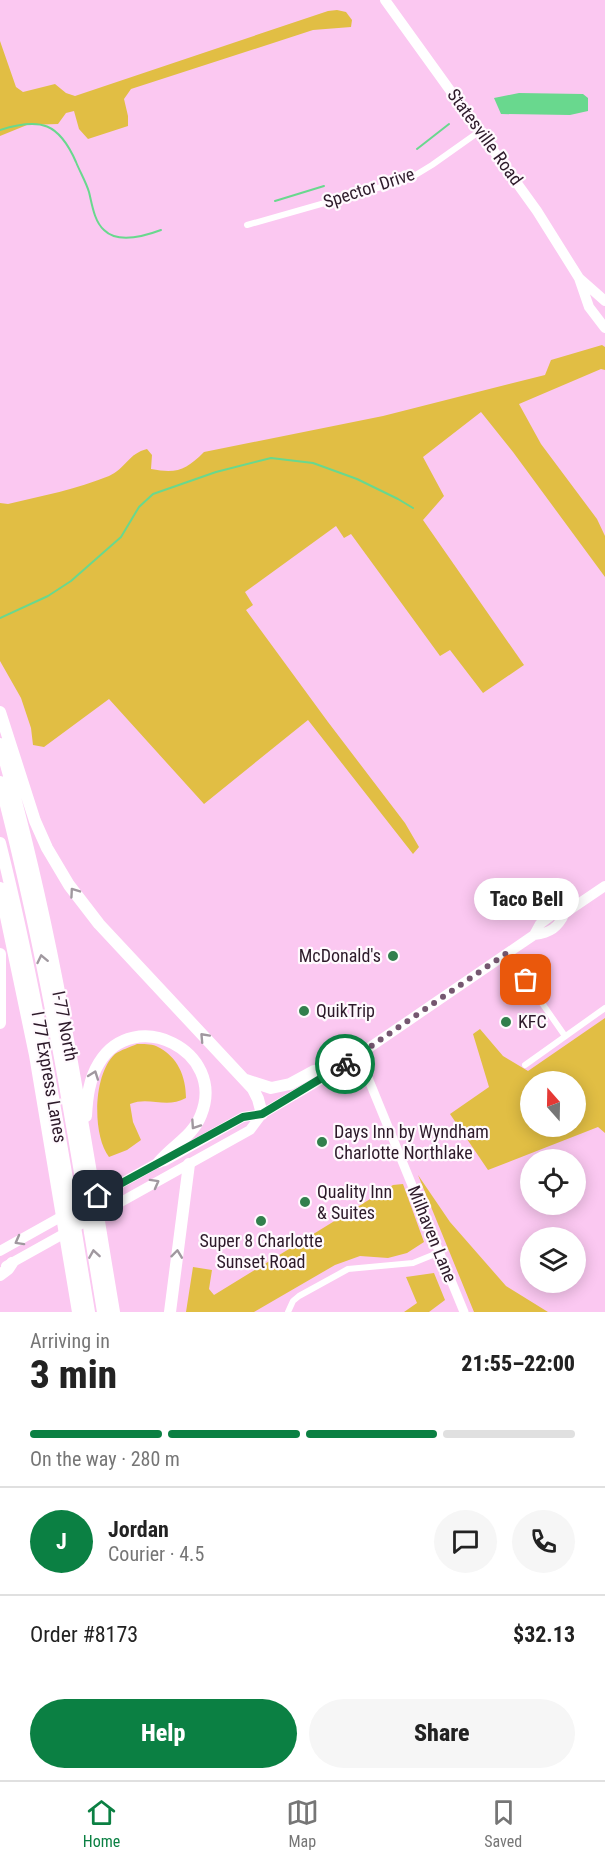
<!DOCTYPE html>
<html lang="en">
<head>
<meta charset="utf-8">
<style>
  :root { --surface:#fff; --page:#f6f6f6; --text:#222; --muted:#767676; --line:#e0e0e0; --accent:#0b8043 }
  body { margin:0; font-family:"Roboto Condensed",sans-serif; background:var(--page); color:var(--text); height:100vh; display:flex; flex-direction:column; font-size:22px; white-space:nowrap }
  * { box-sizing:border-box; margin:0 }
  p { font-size:20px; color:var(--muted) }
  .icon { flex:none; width:33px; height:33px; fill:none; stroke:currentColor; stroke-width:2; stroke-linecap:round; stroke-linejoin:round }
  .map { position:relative; height:1312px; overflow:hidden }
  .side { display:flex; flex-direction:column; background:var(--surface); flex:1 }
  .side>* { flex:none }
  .needle { width:39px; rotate:340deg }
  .controls { position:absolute; left:520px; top:1071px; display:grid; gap:12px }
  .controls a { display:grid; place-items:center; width:66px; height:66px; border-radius:50%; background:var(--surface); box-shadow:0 3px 15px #0003; font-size:30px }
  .pin { position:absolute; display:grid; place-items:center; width:51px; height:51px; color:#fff; margin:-26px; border-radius:12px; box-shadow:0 3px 9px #0006 }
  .courier { position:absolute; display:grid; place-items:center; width:60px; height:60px; margin:-30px; border:4px solid #0b8043; border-radius:50%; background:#fff; color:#222; box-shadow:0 2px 8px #0007 }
  .bubble { position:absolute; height:42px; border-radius:21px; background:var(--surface); box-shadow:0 3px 15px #0003; font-size:20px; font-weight:800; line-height:42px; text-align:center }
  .overview em { font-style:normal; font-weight:800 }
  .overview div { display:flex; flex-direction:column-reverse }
  .overview { display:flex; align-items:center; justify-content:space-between; height:102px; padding:0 30px }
  h1 { font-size:39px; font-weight:800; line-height:45px }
  .bar { display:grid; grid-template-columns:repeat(4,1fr); gap:9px 6px; align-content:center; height:72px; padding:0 30px }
  .bar i { height:8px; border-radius:4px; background:var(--line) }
  .bar .selected { background:var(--accent) }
  .bar p { grid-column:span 4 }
  .line { display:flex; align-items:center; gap:15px; padding:0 30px; border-top:2px solid var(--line) }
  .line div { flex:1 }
  .round { display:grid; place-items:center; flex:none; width:63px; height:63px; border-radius:32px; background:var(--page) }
  .primary-button { display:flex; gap:12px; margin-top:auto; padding:12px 30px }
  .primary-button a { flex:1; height:69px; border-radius:36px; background:var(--accent); color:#fff; font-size:24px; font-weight:800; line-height:69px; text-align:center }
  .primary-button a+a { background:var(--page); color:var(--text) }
  .tab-bar { display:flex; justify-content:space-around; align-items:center; height:84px; border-top:2px solid var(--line); background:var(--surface); font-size:16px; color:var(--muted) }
  .tab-bar a { display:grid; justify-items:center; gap:3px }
  .tab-bar .selected { color:var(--accent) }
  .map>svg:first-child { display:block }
  .green { fill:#e1be44; fill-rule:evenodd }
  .water { fill:#69d88e }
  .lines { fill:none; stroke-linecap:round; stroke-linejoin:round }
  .stream { stroke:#69d88e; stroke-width:2 }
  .street { stroke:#fff; stroke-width:6 }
  .secondary { stroke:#fff; stroke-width:9 }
  .primary { stroke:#fff; stroke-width:10 }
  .highway { stroke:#fff; stroke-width:12 }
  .oneway { stroke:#a0989f }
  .done { stroke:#755770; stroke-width:6; stroke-dasharray:0 10.8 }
  .route { stroke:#0b8043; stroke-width:8 }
  .poi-dot { fill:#327f4d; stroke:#fffafe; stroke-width:2 }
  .labels { text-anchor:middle; stroke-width:4.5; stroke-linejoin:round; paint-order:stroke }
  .street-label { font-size:18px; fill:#2d1a2a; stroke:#fffafe }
  .poi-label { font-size:18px; fill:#2d1a2a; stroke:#fffafe; text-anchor:start }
</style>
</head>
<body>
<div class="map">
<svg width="605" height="1312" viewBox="0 0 605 1312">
  <rect width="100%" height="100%" fill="#fbc8f1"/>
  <path class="green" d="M337,10l9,2 6,8 -1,7 -38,3 -182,59 -7,10 4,17v10l-40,13 -9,-10 -5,-18 -8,2 -8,11 -31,1 -27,11v-95l16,46 7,5 32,-8 11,9 9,3 253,-85z
    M602,345l3,2v23l-4,-1 -82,35 22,40 56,75 8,17v41l-92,-125 -32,-40 -58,45 21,39 -21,24 101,145 -41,28 -33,-43 -10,6 -89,-122 -7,4 -8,-12 -91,66 8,13 -7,5 82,112 77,101 14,24 -6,7 -105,-134 -104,84 -95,-105 -65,48 -11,-2 -2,-17 -10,-30 -21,-37v-158l8,1c34,-8 69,-15 101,-28 16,-7 20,-23 38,-27l5,6 -1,14c26,5 35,1 53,-17l179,-36 162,-41 6,-15z
    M605,1018v115l-7,-6 -110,43 -38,-56 39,-27 -16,-53 7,-5 23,27 25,15zM531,1082h45v44h-45z
    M137,1044c6,0 14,0 19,2 22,10 30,31 30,52 -20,11 -37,-2 -56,6l3,18 8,18 -14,10 -18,7c-17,-22 -16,-83 6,-103 6,-4 15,-7 22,-10z
    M418,1175l32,47 56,64 42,26h-74z
    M403,1184l21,58 -17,11 -19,5 -28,-2 -25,9 -81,47h-68l7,-45 19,3 -3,19 5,6 179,-110z
    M434,1273l11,27 -16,12h-25l13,-9 -11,-26z"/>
  <path class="water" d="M519,93l64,1 5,4v13l-18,4 -69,-1 -7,-16z"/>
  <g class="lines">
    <path class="stream" d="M0,130c41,-13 59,-7 76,32 4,10 10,20 13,30 3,12 5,29 15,38 14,14 41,6 57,0
      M417,149l32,-25
      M275,201l49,-15
      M0,618l48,-22 23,-15 50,-44 18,-30 14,-13 63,-22 55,-14 42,5 44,16 41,20 15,9"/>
    <path class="street" d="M247,225l162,-46 23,-14 48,-34
      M507,953l58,83
      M525,1065l80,-57
      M288,1312l5,-11 6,-5 49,-27 65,-6 27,-11"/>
    <path class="secondary" d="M359,1056l105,256"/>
    <path class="primary" d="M385,0l152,211 42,67 10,29 16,21
      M579,278l26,23
      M534,935c16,-2 24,-7 31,-22
      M0,1251l159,-89 6,-1 78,-44 19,-3 73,-43 199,-136 6,-11 12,-9 13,-2 40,-27
      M6,1266l244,-136 12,-16"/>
    <path class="highway" d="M0,712l35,109 12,27 22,37 30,39 154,165 5,10 4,15
      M0,744c55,186 82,378 114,568
      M0,782c46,175 74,352 103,530
      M0,843c39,155 63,312 89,469
      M0,888l35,167 43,257
      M0,954v69
      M246,1080l25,8 19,-4 24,-13h21
      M86,1116c1,-18 3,-37 13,-53 35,-58 128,-12 102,52 -8,21 -29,31 -42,47
      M0,1275l8,-6 4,-6
      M170,1312l19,-148"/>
  </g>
  <defs><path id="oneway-chevron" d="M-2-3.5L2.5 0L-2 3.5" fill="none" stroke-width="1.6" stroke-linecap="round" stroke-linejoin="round" transform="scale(1.5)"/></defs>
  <g class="oneway">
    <use href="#oneway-chevron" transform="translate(74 892) rotate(-125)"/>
    <use href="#oneway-chevron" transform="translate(42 959) rotate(-102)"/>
    <use href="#oneway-chevron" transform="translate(204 1037) rotate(-133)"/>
    <use href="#oneway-chevron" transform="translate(94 1075) rotate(-70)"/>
    <use href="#oneway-chevron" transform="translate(195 1125) rotate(124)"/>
    <use href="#oneway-chevron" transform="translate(155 1183) rotate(-29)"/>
    <use href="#oneway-chevron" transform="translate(19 1241) rotate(151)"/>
    <use href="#oneway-chevron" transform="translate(94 1254) rotate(-99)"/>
    <use href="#oneway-chevron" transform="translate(177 1254) rotate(-83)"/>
  </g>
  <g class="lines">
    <path class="done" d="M345,1064l162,-111 19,27"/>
    <path class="route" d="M98,1196l145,-79 19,-3 83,-50"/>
  </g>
  <g class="poi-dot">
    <circle cx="393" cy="956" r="6"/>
    <circle cx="304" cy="1011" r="6"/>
    <circle cx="506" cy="1022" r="6"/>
    <circle cx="322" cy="1142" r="6"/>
    <circle cx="305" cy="1202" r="6"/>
    <circle cx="261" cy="1221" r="6"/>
  </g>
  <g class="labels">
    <g class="street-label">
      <text transform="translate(485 137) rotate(54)" y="6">Statesville Road</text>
      <text transform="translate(369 188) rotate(-18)" y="6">Spector Drive</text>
      <text transform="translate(65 1026) rotate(79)" y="6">I-77 North</text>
      <text transform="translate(49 1077) rotate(80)" y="6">I 77 Express Lanes</text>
      <text transform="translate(432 1234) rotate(68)" y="6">Milhaven Lane</text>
    </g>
    <g class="poi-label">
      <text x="381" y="962" text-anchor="end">McDonald's</text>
      <text x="316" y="1017">QuikTrip</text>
      <text x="518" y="1028">KFC</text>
      <text x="334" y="1138">Days Inn by Wyndham<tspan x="334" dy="21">Charlotte Northlake</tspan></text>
      <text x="317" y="1198">Quality Inn<tspan x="317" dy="21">&amp; Suites</tspan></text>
      <text x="261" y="1247" text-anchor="middle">Super 8 Charlotte<tspan x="261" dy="21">Sunset Road</tspan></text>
    </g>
  </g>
</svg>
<div class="controls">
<a><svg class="needle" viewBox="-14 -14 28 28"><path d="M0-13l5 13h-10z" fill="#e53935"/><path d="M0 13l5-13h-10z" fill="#767676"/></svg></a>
<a><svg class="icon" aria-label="locate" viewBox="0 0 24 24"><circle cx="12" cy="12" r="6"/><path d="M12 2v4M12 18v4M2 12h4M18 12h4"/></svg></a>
<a><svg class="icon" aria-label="layers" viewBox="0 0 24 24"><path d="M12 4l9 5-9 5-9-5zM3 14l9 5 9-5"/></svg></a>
</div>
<div class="pin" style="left:526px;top:980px;background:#ea580c"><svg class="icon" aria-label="bag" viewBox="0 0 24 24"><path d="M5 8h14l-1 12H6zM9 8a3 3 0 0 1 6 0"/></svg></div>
<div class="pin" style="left:98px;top:1196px;background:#1f2937"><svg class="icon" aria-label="home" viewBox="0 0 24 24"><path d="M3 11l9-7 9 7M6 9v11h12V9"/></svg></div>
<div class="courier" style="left:345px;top:1064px"><svg class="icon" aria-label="bike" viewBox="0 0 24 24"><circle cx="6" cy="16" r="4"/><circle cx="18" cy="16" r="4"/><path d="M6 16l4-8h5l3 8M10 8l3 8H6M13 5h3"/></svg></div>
<div class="bubble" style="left:474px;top:878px;width:105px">Taco Bell</div>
</div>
<section class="side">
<div class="overview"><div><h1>3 min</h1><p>Arriving in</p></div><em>21:55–22:00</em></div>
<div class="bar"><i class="selected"></i><i class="selected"></i><i class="selected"></i><i></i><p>On the way · 280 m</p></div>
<div class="line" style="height:108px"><b class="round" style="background:var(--accent);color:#fff">J</b><div><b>Jordan</b><p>Courier · 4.5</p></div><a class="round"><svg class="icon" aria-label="chat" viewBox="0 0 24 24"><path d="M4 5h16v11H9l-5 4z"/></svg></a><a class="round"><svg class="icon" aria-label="phone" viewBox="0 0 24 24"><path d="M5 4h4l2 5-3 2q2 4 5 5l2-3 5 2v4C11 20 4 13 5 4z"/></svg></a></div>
<div class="line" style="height:78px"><div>Order #8173</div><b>$32.13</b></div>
<div class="primary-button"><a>Help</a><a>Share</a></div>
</section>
<nav class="tab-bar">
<a class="selected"><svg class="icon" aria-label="home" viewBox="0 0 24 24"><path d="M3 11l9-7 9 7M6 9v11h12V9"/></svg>Home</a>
<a><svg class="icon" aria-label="map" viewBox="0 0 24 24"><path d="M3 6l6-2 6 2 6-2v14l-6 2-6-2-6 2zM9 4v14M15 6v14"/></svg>Map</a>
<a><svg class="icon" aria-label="saved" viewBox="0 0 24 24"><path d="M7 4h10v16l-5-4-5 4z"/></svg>Saved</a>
</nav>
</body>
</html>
